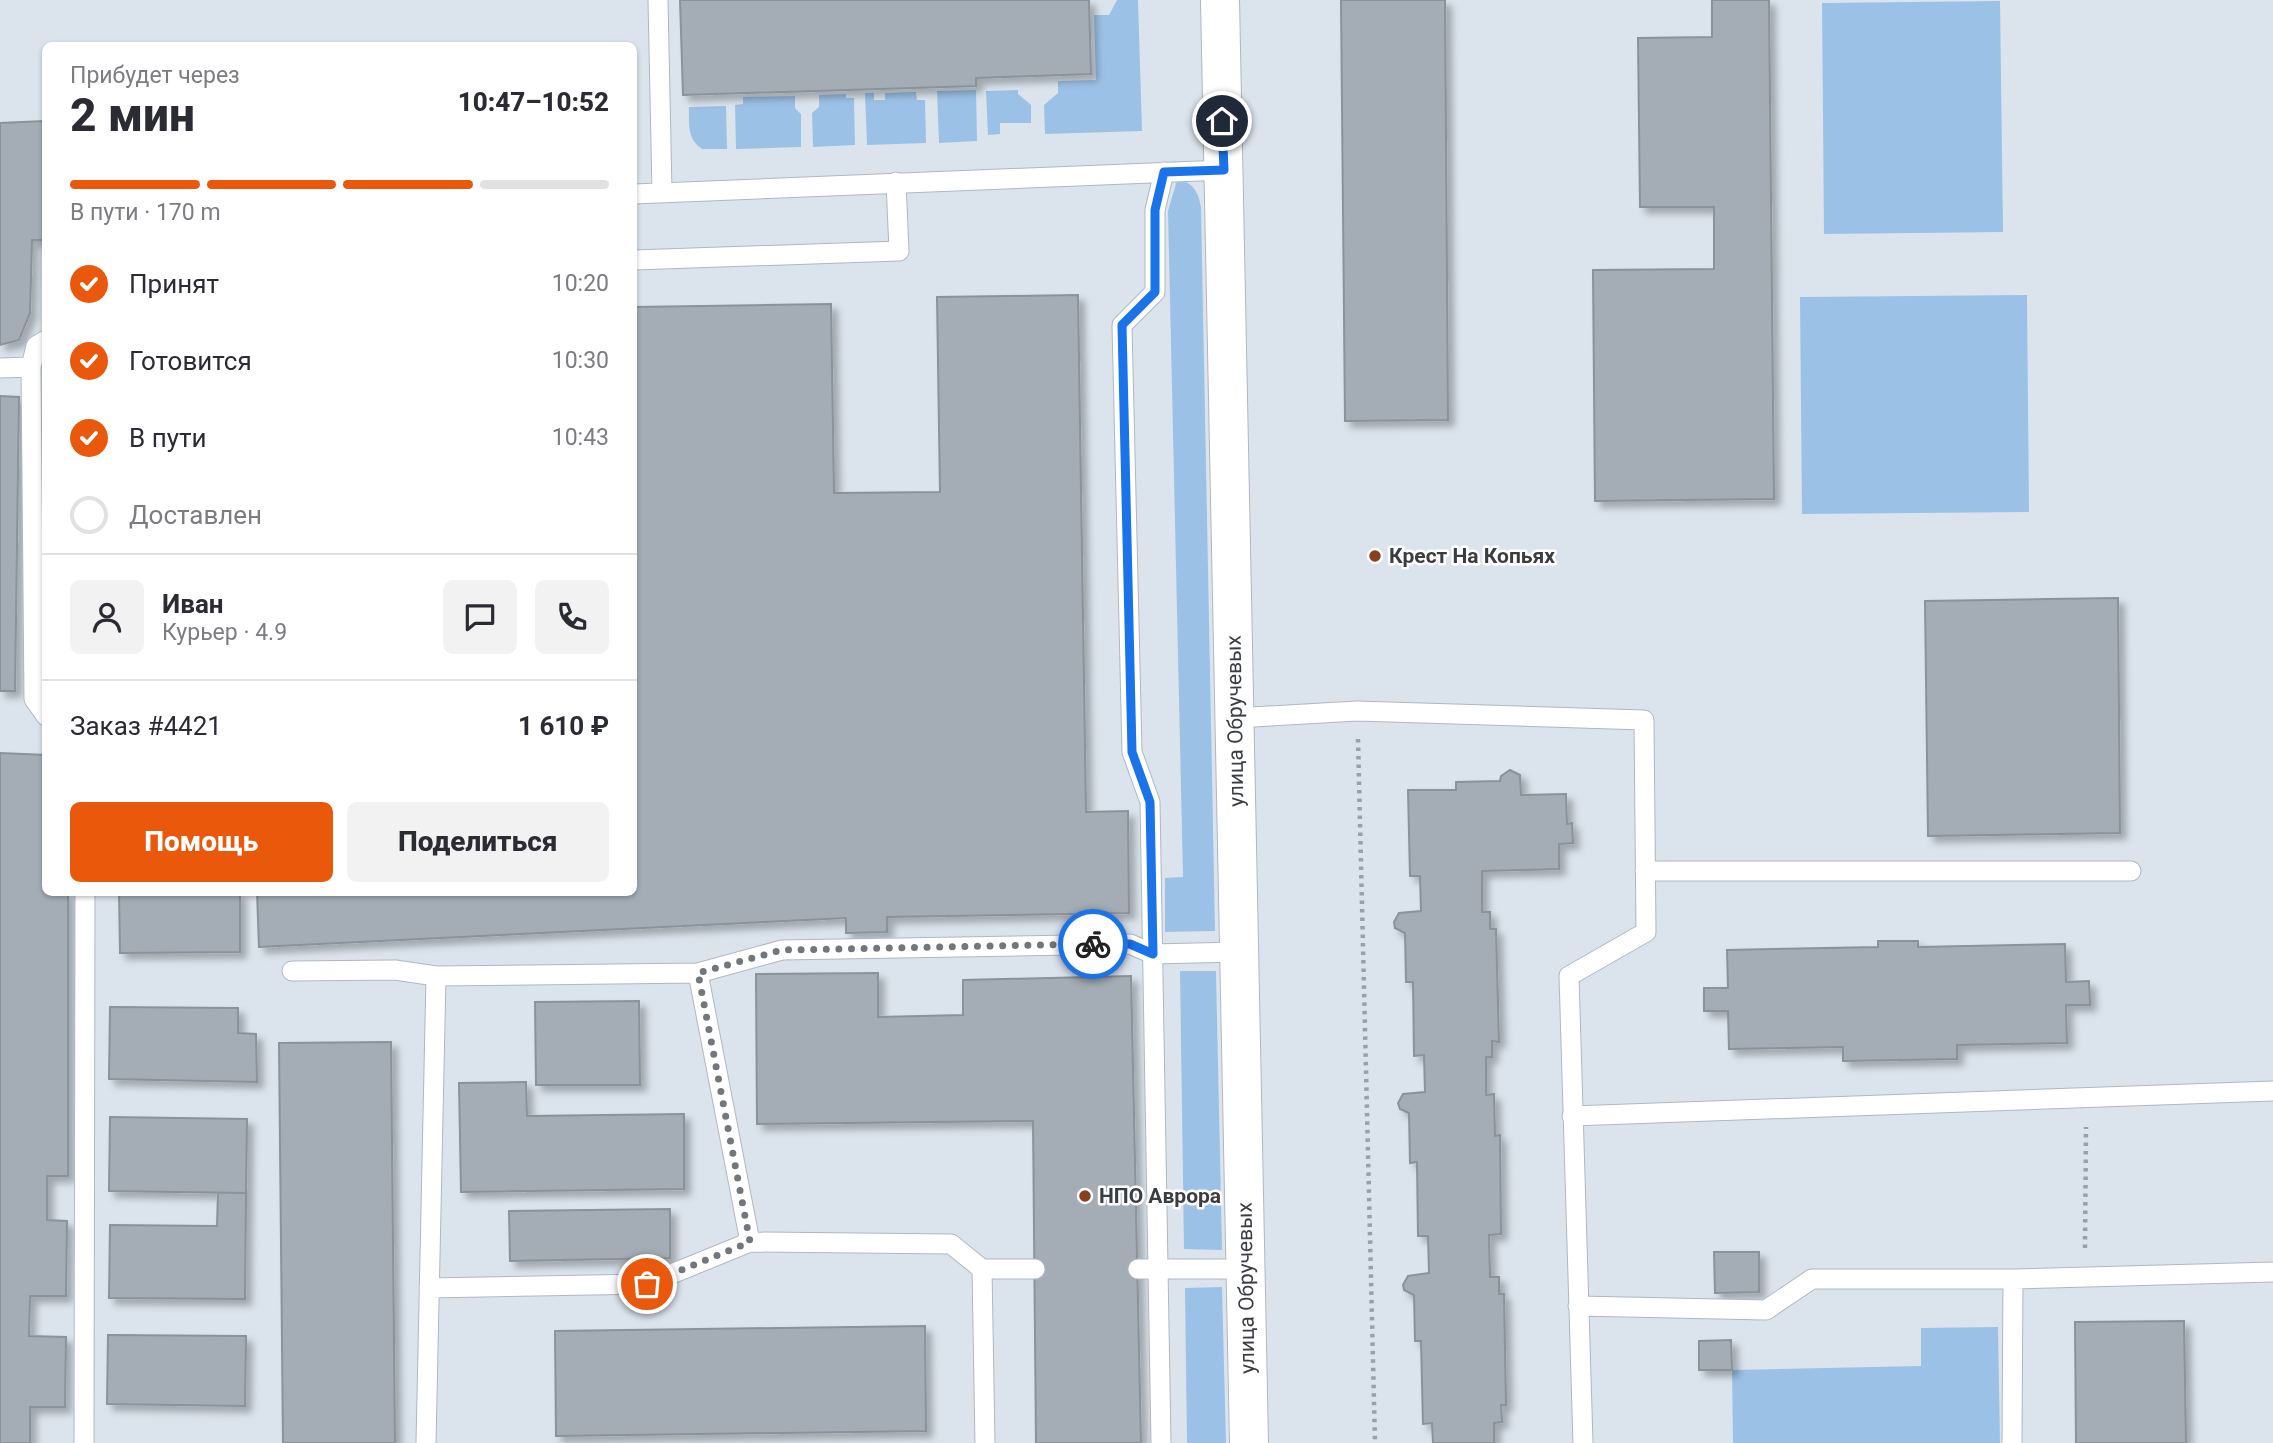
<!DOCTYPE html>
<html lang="ru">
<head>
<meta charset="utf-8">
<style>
  :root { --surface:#fff; --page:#f2f2f3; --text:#2b2b33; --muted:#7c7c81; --line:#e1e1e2; --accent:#ea580c }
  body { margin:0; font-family:Roboto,sans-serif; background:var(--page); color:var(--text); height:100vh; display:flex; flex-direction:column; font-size:26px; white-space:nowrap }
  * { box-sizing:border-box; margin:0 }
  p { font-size:23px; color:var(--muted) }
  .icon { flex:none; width:38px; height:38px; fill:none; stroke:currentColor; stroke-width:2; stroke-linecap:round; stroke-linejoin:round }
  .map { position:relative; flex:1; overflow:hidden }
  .panel { position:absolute; left:42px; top:42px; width:595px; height:854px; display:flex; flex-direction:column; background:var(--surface); border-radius:10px; box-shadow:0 2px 5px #0004 }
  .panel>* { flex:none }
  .pin { position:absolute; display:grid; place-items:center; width:60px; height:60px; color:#fff; margin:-30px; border:4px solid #fff; border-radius:50%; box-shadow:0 2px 7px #0007 }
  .courier { position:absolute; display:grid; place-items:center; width:70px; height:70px; margin:-35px; border:5px solid #1a73e8; border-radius:50%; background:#fff; color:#222; box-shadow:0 2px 9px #0007 }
  .summary em { font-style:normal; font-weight:800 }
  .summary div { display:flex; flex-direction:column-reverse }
  .summary { display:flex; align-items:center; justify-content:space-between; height:119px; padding:0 28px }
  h1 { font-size:46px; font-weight:800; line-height:52px }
  .bar { display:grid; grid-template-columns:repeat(4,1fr); gap:10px 7px; align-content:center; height:84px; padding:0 28px }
  .bar i { height:9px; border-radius:5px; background:var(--line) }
  .bar .selected { background:var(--accent) }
  .bar p { grid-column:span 4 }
  .line { display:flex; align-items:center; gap:18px; padding:0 28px; border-top:2px solid var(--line) }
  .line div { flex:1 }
  .round { display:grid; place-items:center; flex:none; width:74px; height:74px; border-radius:10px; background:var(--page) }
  ol { padding:0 28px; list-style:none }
  li { display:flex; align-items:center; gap:21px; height:77px }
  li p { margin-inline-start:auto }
  li .icon { padding:7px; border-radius:50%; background:var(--accent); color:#fff; stroke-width:4 }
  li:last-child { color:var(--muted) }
  li i { width:38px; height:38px; border:4px solid var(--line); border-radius:50% }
  .primary-button { display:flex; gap:14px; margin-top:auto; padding:14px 28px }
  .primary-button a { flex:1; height:80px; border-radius:10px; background:var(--accent); color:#fff; font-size:28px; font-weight:800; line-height:80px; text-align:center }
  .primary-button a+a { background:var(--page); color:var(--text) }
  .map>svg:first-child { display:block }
  .green { fill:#9cc1e6 }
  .building { fill:#a4adb5; stroke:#8a929a; stroke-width:2; filter:url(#shadow) }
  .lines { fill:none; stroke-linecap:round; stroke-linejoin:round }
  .service-casing { stroke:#afb8c1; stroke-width:21 }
  .minor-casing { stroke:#afb8c1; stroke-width:40 }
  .path { stroke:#99a0a7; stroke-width:4.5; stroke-dasharray:3.5 5; stroke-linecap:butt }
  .service { stroke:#fff; stroke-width:19 }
  .minor { stroke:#fff; stroke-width:38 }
  .done { stroke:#72777d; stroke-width:7; stroke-dasharray:0 12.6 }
  .route { stroke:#1a73e8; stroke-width:9 }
  .poi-dot { fill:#88411e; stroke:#fff; stroke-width:2.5 }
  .labels { text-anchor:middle; stroke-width:5; stroke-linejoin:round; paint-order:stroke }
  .poi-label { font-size:21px; font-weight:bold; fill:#3a3d41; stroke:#fff; text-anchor:start }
  .street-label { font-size:21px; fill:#3a3d41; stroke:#fff }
</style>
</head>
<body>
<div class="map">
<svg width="2273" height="1443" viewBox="0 0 2273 1443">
  <defs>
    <filter id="shadow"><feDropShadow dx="6" dy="6" stdDeviation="3.5" flood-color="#0004"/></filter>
  </defs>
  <rect width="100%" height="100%" fill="#dbe4ed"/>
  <path class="green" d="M1117,0h21l4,131 -97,3 -1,-29 14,-12v-12l38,-1 -2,-65h15z
    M2000,1l3,231 -179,2 -2,-231z
    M976,90l1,51 -38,2 -2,-52z
    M1018,90v4l13,11v18h-31v11l-12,1 -2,-44z
    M916,92l1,8h8l1,43 -59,2 -2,-52h9v7h11v-7z
    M846,94v4h8l1,47 -42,2 -1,-34 7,-6v-12z
    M795,96v12l6,6v33l-65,2 -1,-44 8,-1v-7z
    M726,106l1,43h-25c-15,-10 -13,-25 -13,-42z
    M1178,177c15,8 20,13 23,30l14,724 -50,1v-54l18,-1 -15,-666z
    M2027,295l2,217 -227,2 -2,-217z
    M1180,971h36l6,279 -38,-1z
    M1222,1287l4,156h-39l-2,-155z
    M1998,1327l2,116h-267l-1,-73 189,-4v-38z"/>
  <path class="building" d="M680,0h409l2,74 -115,4v8l-293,9z
    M1341,0h104l3,420 -103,1z
    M1712,0h57l5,499 -179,2 -2,-231 121,-1v-62h-74l-2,-169 74,-1z
    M44,121l2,119h-14l-2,73 -11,27 -19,5v-222z
    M1078,295l8,517 42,-1 1,102 -242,4v15l-41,1v-15l-587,29 -2,-55h377v-585l197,-3 3,189 106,-1 -3,-195z
    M0,396l19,1 -4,294h-15z
    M2118,598l2,235 -192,3 -3,-235z
    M0,753l46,2v137h22v284h-21v44l20,1 -1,75h-36l-1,40 37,1 -1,70h-35v36h-30z
    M1510,770l10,5 1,20 45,-1 1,30 5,-1 1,20 -14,1v25l-77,2v41h8v17h6l3,113 -7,-1v16h-6v38l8,-1 1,42 5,-1 1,99 -12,1 1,42h9v17h5l2,111h-5l1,17 -8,1v20h-61l-1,-20 -9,1 -2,-83h-6l-1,-46 -10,-5 -1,-5 5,-9 21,-3 -1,-37h-10l-1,-74 -7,1 -1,-50 -9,-4 -2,-6 5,-9 22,-2 -1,-37 -10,1 -1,-74h-7l-1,-49 -10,-5 -1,-6 5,-9 22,-2 -1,-35h-10l-2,-86h48v-8l44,-1 1,-5z
    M119,892h121v60l-120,1z
    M1878,941h40v6l147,-3 1,38 23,-1 1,24h-24l1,38 -110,2v14l-114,2v-14l-114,2 -1,-38h-24v-23h24l-1,-38 151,-3z
    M878,973v44l85,-2v-35l168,-4 10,467h-105l-3,-322 -276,3 -1,-150z
    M639,1001l1,84h-104l-1,-83z
    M110,1007l128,1v25l18,1 1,48 -148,-3z
    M391,1042l4,401h-112l-4,-400z
    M526,1082l1,34 157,-2v75l-223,3 -2,-109z
    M110,1117l137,2 -1,74 -137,-2z
    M218,1193h28l-1,106 -136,-1 1,-73 107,1z
    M670,1209v49l-160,3 -1,-50z
    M1714,1252h45v40l-44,1z
    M2184,1321l2,122h-110l-1,-121z
    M925,1326l1,105 -370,5 -1,-105z
    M108,1335l138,1 -1,70 -138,-2z
    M1731,1340l1,30h-33v-29z"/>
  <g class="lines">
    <g class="service-casing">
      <path id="service" d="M658,0l4,192
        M634,194l590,-24
        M634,260l265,-9 -3,-69
        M46,340l-10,6 -5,21 3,332 12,17
        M0,368l31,-1
        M1235,718l122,-7 287,9 2,212 -77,44 14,467
        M1645,871h486
        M292,971l103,-1 41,6
        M698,973l52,269
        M1572,1116l701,-25
        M1138,1269h108
        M429,1288l218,-4 103,-42 201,2 31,25
        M1578,1306l188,4 46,-31h201l260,-7
        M84,1443l1,-551
        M426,1443l10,-467 262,-3 84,-23 348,-6 23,10 86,-2
        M985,1443l-3,-174h53
        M1161,1443l-11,-641 -18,-50 -10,-427 33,-33v-82l9,-38
        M2012,1443l1,-164"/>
    </g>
    <g class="minor-casing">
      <path id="minor" d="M1220,0l29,1443"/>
    </g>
    <path class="path" d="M1358,739l17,704
      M2085,1248l1,-121"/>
    <use href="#service" class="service"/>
    <use href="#minor" class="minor"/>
  </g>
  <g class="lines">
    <path class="done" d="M647,1284l103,-42 -52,-269 84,-23 311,-6"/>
    <path class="route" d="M1093,944h37l23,10 -3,-152 -18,-50 -10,-427 33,-33v-82l9,-38 60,-2 -2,-49"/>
  </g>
  <g class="poi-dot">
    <circle cx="1375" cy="556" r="7"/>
    <circle cx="1085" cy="1196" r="7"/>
  </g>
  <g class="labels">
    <g class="poi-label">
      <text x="1389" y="563">Крест На Копьях</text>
      <text x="1099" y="1203">НПО Аврора</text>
    </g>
    <g class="street-label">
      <text transform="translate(1235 721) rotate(-91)" y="7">улица Обручевых</text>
      <text transform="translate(1246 1288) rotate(-91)" y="7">улица Обручевых</text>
    </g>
  </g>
</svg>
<div class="pin" style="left:647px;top:1284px;background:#ea580c"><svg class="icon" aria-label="bag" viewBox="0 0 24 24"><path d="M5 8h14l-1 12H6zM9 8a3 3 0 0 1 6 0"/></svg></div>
<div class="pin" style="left:1222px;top:121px;background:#1f2937"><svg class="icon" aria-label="home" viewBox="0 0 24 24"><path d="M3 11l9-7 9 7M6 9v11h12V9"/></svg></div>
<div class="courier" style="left:1093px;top:944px"><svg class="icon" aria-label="bike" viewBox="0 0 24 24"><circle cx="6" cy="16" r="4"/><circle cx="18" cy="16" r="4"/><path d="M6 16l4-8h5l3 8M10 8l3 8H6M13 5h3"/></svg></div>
<section class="panel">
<div class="summary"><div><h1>2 мин</h1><p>Прибудет через</p></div><em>10:47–10:52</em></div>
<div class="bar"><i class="selected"></i><i class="selected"></i><i class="selected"></i><i></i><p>В пути · 170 m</p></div>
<ol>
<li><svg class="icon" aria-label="check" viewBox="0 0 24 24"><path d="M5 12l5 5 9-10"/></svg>Принят<p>10:20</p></li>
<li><svg class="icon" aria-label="check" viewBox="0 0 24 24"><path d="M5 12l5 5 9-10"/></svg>Готовится<p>10:30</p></li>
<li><svg class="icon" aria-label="check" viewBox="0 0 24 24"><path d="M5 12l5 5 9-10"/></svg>В пути<p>10:43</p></li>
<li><i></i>Доставлен</li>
</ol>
<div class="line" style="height:126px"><a class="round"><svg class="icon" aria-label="person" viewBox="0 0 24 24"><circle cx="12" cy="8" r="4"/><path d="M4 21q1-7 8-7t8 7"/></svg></a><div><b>Иван</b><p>Курьер · 4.9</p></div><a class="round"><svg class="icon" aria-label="chat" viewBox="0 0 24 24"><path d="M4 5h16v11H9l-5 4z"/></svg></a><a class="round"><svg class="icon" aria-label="phone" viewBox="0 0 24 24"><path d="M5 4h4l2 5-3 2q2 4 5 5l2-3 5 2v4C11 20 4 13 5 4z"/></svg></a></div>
<div class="line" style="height:91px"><div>Заказ #4421</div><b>1 610 ₽</b></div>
<div class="primary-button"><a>Помощь</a><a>Поделиться</a></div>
</section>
</div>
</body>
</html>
